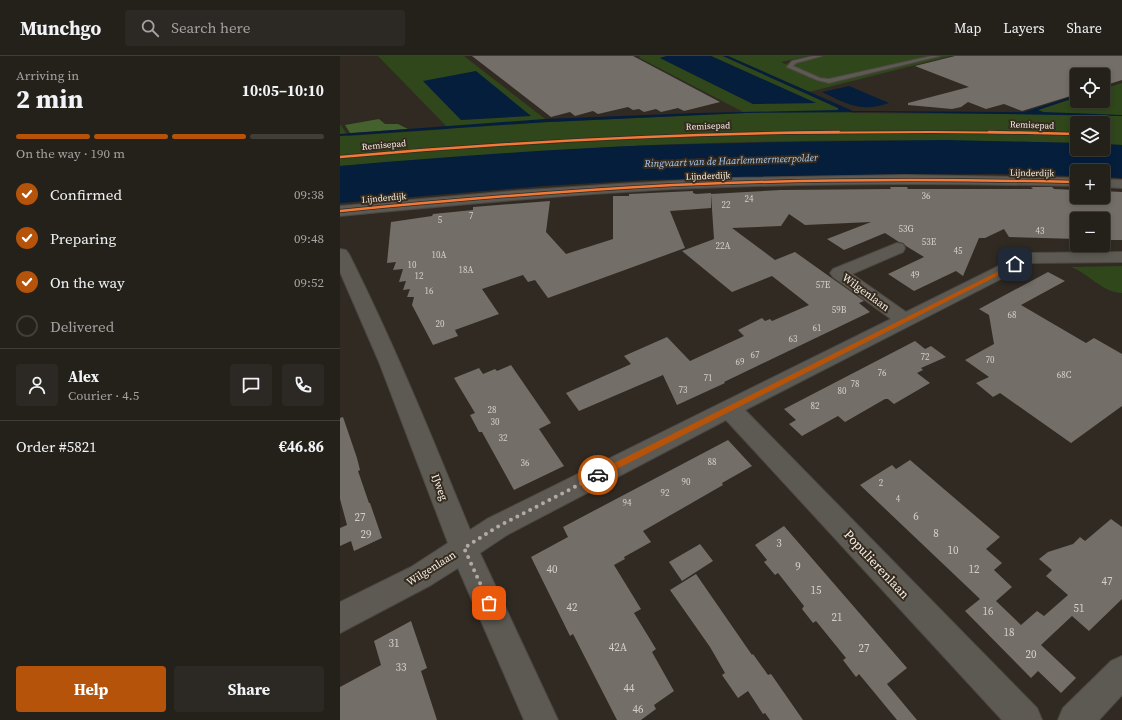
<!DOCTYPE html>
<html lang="en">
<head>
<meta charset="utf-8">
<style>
  :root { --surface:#24201a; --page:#2c2823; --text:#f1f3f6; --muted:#a3a3a2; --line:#413e39; --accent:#b45309 }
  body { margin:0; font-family:"Source Serif 4",serif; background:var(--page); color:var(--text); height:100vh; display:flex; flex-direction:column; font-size:15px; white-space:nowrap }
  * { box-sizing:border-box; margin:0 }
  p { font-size:13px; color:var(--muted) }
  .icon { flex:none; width:22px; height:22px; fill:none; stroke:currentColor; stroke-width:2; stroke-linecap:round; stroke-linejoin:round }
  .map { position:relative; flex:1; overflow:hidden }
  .sheet { display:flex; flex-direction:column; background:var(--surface); width:340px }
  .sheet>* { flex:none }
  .buttons { position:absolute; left:730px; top:12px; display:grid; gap:8px }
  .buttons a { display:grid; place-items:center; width:40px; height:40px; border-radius:4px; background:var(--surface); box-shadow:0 2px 6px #0003,0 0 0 1px var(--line); font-size:20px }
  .pin { position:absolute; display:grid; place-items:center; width:34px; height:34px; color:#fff; margin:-17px; border-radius:8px; box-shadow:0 2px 6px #0006 }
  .courier { position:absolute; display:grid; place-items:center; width:40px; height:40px; margin:-20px; border:3px solid #b45309; border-radius:50%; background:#fff; color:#222; box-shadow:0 1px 5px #0007 }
  .headline em { font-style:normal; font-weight:700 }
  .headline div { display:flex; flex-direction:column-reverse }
  .headline { display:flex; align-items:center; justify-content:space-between; height:68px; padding:0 16px }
  h1 { font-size:26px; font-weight:700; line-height:30px }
  .bar { display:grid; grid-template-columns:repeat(4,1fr); gap:6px 4px; align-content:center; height:48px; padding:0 16px }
  .bar i { height:5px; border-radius:3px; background:var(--line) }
  .bar .on { background:var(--accent) }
  .bar p { grid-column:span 4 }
  .line { display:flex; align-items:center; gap:10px; padding:0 16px; border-top:1px solid var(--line) }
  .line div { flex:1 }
  .round { display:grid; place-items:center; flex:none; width:42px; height:42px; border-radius:4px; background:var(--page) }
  ol { padding:0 16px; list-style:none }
  li { display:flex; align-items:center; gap:12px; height:44px }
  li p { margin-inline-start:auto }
  li .icon { padding:4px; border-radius:50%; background:var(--accent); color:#fff; stroke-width:4 }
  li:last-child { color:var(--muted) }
  li i { width:22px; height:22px; border:2px solid var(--line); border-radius:50% }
  .button { display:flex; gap:8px; margin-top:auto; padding:8px 16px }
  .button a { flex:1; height:46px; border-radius:4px; background:var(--accent); color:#fff; font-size:16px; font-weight:700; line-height:46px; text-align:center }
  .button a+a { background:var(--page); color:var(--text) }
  header { display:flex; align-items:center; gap:24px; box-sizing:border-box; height:56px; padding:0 20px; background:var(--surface); border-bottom:1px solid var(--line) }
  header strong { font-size:19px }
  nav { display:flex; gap:22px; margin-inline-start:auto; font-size:14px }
  .search { width:280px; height:36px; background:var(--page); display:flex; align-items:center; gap:10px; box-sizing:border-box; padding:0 14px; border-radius:4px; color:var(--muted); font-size:15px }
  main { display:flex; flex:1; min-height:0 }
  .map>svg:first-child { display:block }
  .green { fill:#2f471a }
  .forest { fill:#44612e }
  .water { fill:#041e3c }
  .building { fill:#736e67 }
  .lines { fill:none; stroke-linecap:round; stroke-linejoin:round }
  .service-casing { stroke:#4d4741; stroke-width:2 }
  .minor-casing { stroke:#4d4741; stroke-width:2 }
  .tertiary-casing { stroke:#4d4741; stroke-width:2 }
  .service { fill:#5d5953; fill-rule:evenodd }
  .minor { fill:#5d5953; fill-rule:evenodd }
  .tertiary { fill:#5d5953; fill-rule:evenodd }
  .cycleway-far1-casing { stroke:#352b1e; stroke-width:3.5 }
  .cycleway-casing { stroke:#352b1e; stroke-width:4 }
  .cycleway-far1 { stroke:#f17a3a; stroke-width:2 }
  .cycleway { stroke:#f17a3a; stroke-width:2.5 }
  .route { fill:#b45309 }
  .done { stroke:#b2aba4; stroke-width:4; stroke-dasharray:0 7.2 }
  .labels { text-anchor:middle; stroke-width:4; stroke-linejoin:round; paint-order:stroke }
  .far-street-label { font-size:9px; fill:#f8f1e9; stroke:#352b1e }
  .number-label { font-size:9px; fill:#d7d0c8 }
  .far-water-label { font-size:10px; font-style:italic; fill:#a7cbf8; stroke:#352b1e }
  .street-label { font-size:11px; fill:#f8f1e9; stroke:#352b1e }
  .near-number-label { font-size:11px; fill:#d7d0c8 }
  .near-street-label { font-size:13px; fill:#f8f1e9; stroke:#352b1e }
</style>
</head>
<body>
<header>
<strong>Munchgo</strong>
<div class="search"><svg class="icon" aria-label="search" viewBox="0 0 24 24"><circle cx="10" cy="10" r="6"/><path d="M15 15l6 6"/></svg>Search here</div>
<nav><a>Map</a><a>Layers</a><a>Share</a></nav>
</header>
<main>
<section class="sheet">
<div class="headline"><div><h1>2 min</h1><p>Arriving in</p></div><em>10:05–10:10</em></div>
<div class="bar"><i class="on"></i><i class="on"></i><i class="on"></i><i></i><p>On the way · 190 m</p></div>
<ol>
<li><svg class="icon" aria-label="check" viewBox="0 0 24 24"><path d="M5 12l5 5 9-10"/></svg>Confirmed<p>09:38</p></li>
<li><svg class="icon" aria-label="check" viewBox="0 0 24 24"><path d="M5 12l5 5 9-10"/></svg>Preparing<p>09:48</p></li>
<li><svg class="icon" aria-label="check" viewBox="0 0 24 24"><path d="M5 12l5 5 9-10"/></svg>On the way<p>09:52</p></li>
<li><i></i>Delivered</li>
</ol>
<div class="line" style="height:72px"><a class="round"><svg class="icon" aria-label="person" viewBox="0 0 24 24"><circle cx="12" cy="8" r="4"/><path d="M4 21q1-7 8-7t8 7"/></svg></a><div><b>Alex</b><p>Courier · 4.5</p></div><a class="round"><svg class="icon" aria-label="chat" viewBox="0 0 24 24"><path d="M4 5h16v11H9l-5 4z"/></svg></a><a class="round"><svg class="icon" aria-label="phone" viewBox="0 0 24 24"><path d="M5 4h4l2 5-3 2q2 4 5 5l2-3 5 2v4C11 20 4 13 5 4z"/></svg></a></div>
<div class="line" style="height:52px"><div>Order #5821</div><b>€46.86</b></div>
<div class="button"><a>Help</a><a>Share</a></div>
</section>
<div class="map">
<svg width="782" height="664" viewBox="0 0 782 664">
  <rect width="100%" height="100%" fill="#302a23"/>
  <path class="green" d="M38,0h86l85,66 196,-9 -107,-56 3,-1h26l-7,2 93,46 62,-1 -104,-47h12l115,52 15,5 183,1 6,-2 -4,-2 39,-13v4h26v-12l19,-6v62l-19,-1v-21h-26v20c-141,-3 -282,-4 -423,2 -105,5 -209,13 -314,21v-42l8,12 101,-7z
    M388,0h80l-27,6 4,2 38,-8h128l-142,36z
    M782,210v27h-2c-19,-2 -31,-19 -49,-26z"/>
  <path class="forest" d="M39,63l6,5h13l10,5 -58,4 -5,-8z"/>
  <path class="water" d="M327,0h44l105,47 -63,1 -93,-46z
    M383,0h5l125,55 171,1 53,-17v2l-39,13 5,2 79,3v1l-244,-4 -133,1 -196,9 -209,14v-2l205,-15 153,-6 140,-3v-2z
    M136,15l55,45 -70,4 -38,-39z
    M509,30l40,17c-28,10 -42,1 -67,-11z
    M606,84l131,3v6h26v-5l19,1v33l-19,-1v-6h-26v5l-82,-2 -138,1 -212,5 -102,6 -203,17v-37c105,-9 211,-17 316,-21 97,-3 193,-4 290,-5z"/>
  <path class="building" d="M132,0h161l87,46 -36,9 -6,-3 -17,4 -5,-3 -12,3 -5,-3 -6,1 -5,-3 -30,7 -5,-3 -18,5 -5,-4 -19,5z
    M615,0h167v24l-19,6v-11h-26v19l-55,17 -18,-7 -18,5 -18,-7 -7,5 -9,2 -44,-4v-2l61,-16 -54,-21z
    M550,131h17l1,2h125l-2,-2h21l2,2 23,1v7h26v-6l19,1v48h-19v-21h-26v20l-68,-2 -5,-8 -19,9h-6l-16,38 -7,-5 -42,20 -26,-17 36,-17 -18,-11 -3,-3 -4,-1 -14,-9 -41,17 -17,-11 44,-17 -66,3 -16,-11 -8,12 -49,2 43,32 20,-8 69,49 -5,2 11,9 -146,70 1,1 -48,22 -14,-30 -84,36 -13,-18 65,-29 -7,-8 43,-19 23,24 54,-25 -6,-6 24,-12 3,3 5,-2 2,2 37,-16 -37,-29 -40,16 -50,-41 32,-12 -3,-45 70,-4 110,-1z
    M353,135v2l3,1 15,-1v15l-41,3 15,37 -137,50 -13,-18 -7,2 -5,-7 -41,14 17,25 -44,16 3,6 -25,9 -21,-40 2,-8h-7l3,-8 -7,1 3,-9 -7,1 4,-13 -10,1 3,-8 -9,1 4,-41 41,-6 1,-2 40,-4v-3l77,-6 -4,31 20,22 47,-15v-43h16v-2z
    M708,216l17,9 -44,24 65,38 8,-5 28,16v52l-51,37 -71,-50 -7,4 -17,-14 13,-6 -24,-17 29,-16 -5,-29 -10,-6z
    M575,285l10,8 6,-3 15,11 -25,11 2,2 -6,3 13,10 -36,21 -6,-5h-3l-40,23 -7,-6 -36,20 -13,-12 7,-4 -12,-11z
    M171,309l40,58 -12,6 25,37 -50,24 -32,-58h-3l-9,-17 5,-2 -21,-35 25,-10 4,6 12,-5 2,2z
    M3,361l14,41 3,12 -2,1 11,32h1l12,35 -28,13 -3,-10 -11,5v-18l7,-3 -7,-26v-81z
    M388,384l24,26 -30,17 1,2 -80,46 8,11 -27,15 1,2 -11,6 27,44 -7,4 22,36 -4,3 22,39 -20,14 2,4 -15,11h-24l-44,-86 -3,2 -39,-79 37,-20 -5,-10z
    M570,404l90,77 -14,12 16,14 -8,7 18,17 -16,14 25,24 16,-14 7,5 24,-21 -22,-19 6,-6 -13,-11 9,-7 25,-8 7,-7 5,4 26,-22 11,8v72l-33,32 -17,-15 -31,29 35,33 -15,15 -23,-22 -7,7 -66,-67 15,-12 -120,-114 32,-20 4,4z
    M444,470l123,142 -20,16 30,36h-20l-38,-46 -3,3 -13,-17 3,-2 -30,-37 -3,2 -11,-14 2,-3 -26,-33 -3,2 -11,-13 3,-2 -12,-15z
    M360,488l13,17 -31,20 -13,-19z
    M356,518l56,81 1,-1 15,21 3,-1 32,46h-33l-5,-7 -2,1 -15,-23 -10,7 -16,-23 3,-2 -15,-26 -40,-57z
    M71,565l16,47 -6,3 16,49h-97v-33l41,-22 -7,-24z"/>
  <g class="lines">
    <g class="service-casing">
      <path id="service" d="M473,0h9l-26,7 -3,3 27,12 9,1 102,-23h9l-111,27 -12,-3 -30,-13 5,-6z"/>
    </g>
    <g class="minor-casing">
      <path id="minor" d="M557,187l6,1 2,4 -2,4 -51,22 54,38 117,-58 6,-1 93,-1v10l-90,1 -287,147 292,298 5,12h-40l-276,-300 -219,115 -27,18 78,167h-34l-66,-152 -27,17 -91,48v-31l71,-35 37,-24 -69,-181 -39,-90v-23l6,1 3,4c45,90 83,183 121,276l17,-11 404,-200 -58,-42 -3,-4 3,-4z
        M782,600v39l-23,25h-41l5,-12 48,-47z"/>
    </g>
    <g class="tertiary-casing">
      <path id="tertiary" d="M565,119l172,3v8c-135,-3 -270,-3 -404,3 -111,6 -222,16 -333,27v-10l173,-15 104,-7 115,-6z
        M763,123l19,1v8l-19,-1z"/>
    </g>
    <use href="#service" class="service"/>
    <use href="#minor" class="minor"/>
    <use href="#tertiary" class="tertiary"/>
    <g class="cycleway-far1-casing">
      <path id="cycleway-far1" d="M424,77l167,-1 117,1"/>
    </g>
    <g class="cycleway-casing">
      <path id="cycleway" d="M649,76l88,2
        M0,101c166,-15 332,-23 499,-25
        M0,155c111,-11 222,-20 333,-26 134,-6 269,-6 404,-3"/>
    </g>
    <use href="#cycleway-far1" class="cycleway-far1"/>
    <use href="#cycleway" class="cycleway"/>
  </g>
  <path class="route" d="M675,207l3,1 -1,2 -416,211 -3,1 -3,-3 1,-3z"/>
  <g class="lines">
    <path class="done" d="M149,547l-25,-55 33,-21 101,-52"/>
  </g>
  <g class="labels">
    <g class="far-street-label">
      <text transform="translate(692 69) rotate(2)" y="3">Remisepad</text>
      <text transform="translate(368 70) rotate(-2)" y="3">Remisepad</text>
      <text transform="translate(44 89) rotate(-5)" y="3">Remisepad</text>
      <text transform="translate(692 117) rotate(1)" y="3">Lijnderdijk</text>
      <text transform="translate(368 120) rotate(-2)" y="3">Lijnderdijk</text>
      <text transform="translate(44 142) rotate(-5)" y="3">Lijnderdijk</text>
    </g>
    <g class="number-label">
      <text x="586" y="143">36</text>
      <text x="409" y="146">24</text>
      <text x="386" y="152">22</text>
      <text x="131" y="163">7</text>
      <text x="100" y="167">5</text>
      <text x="566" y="176">53G</text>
      <text x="700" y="178">43</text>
      <text x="589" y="189">53E</text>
      <text x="383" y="193">22A</text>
      <text x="618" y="198">45</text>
      <text x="99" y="202">10A</text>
      <text x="72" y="212">10</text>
      <text x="126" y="217">18A</text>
      <text x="575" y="222">49</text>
      <text x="79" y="223">12</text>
      <text x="483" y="232">57E</text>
      <text x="89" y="238">16</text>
      <text x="499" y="257">59B</text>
      <text x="672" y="262">68</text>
      <text x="100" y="271">20</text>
      <text x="477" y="275">61</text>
      <text x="453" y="286">63</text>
      <text x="415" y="302">67</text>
      <text x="585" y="304">72</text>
      <text x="650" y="307">70</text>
      <text x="400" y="309">69</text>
      <text x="542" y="320">76</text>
      <text x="724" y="322">68C</text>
      <text x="368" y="325">71</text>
      <text x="515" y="331">78</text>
      <text x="343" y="337">73</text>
      <text x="502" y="338">80</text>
      <text x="475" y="353">82</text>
      <text x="152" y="357">28</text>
      <text x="155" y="369">30</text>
      <text x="163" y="385">32</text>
      <text x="372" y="409">88</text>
      <text x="185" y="410">36</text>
      <text x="346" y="429">90</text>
      <text x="541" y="430">2</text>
      <text x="325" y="440">92</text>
      <text x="558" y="446">4</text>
      <text x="287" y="450">94</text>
    </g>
    <g class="far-water-label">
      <text transform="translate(391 104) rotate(-2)" y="4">Ringvaart van de Haarlemmermeerpolder</text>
    </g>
    <g class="street-label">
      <text transform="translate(526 236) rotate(36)" y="4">Wilgenlaan</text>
      <text transform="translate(100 431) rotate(69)" y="4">IJweg</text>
      <text transform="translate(91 512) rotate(-32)" y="4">Wilgenlaan</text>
    </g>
    <g class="near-number-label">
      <text x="576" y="464">6</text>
      <text x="20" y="465">27</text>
      <text x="596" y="481">8</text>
      <text x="26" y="482">29</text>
      <text x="439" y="491">3</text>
      <text x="613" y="498">10</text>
      <text x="458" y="514">9</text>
      <text x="212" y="517">40</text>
      <text x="634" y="517">12</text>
      <text x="767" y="529">47</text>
      <text x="476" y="538">15</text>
      <text x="232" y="555">42</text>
      <text x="739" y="556">51</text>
      <text x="648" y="559">16</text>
      <text x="497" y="565">21</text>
      <text x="669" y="580">18</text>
      <text x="54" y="591">31</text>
      <text x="278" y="595">42A</text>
      <text x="524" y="596">27</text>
      <text x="691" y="602">20</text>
      <text x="61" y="615">33</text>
      <text x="289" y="636">44</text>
      <text x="298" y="657">46</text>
    </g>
    <g class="near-street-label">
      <text transform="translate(537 508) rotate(47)" y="5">Populierenlaan</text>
    </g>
  </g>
</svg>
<div class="buttons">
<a><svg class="icon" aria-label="locate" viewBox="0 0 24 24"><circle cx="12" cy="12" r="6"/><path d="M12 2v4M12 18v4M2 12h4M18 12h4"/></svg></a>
<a><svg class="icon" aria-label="layers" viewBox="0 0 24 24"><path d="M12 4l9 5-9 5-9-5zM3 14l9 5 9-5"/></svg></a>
<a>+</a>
<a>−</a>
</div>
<div class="pin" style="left:149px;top:547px;background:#ea580c"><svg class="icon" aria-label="bag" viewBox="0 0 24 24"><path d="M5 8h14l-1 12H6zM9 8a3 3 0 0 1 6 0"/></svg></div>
<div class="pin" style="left:675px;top:208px;background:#1f2937"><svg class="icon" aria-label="home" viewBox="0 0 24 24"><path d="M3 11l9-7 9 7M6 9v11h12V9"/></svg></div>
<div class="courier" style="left:258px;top:419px"><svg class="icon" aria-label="car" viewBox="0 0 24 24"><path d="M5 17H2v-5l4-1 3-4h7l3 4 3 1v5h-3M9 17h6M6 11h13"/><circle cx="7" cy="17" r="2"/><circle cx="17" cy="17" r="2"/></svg></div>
</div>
</main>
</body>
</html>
